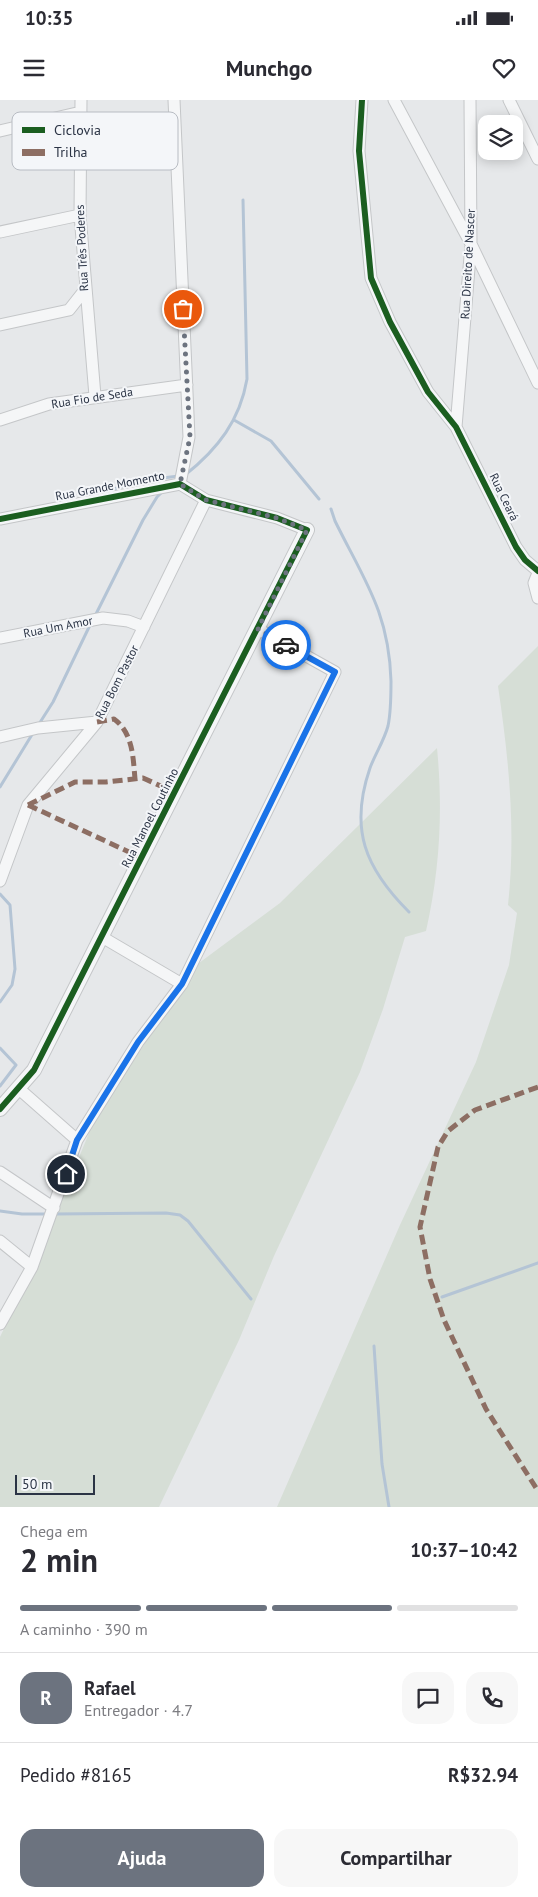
<!DOCTYPE html>
<html lang="pt">
<head>
<meta charset="utf-8">
<style>
  :root { --surface:#fff; --page:#f7f7f7; --text:#2b2b33; --muted:#7c7c81; --line:#e1e1e2; --accent:#6c737f }
  body { margin:0; font-family:"PT Sans",sans-serif; background:var(--page); color:var(--text); height:100vh; display:flex; flex-direction:column; font-size:19px; white-space:nowrap }
  * { box-sizing:border-box; margin:0 }
  p { font-size:16px; color:var(--muted) }
  .icon { flex:none; width:28px; height:28px; fill:none; stroke:currentColor; stroke-width:2; stroke-linecap:round; stroke-linejoin:round }
  .map { position:relative; height:1407px; overflow:hidden }
  .side { display:flex; flex-direction:column; background:var(--surface); flex:1 }
  .side>* { flex:none }
  .fabs { position:absolute; left:478px; top:15px; display:grid; gap:10px }
  .fabs a { display:grid; place-items:center; width:45px; height:45px; border-radius:10px; background:var(--surface); box-shadow:0 2px 12px #0003; font-size:25px }
  .scale { position:absolute; left:15px; bottom:12px; width:80px; box-sizing:border-box; padding-left:5px; border:2px solid #2b3445; border-top:0; font-size:14px; line-height:18px; white-space:nowrap; color:#2b3445; -webkit-text-stroke:4px #f4f6f9; paint-order:stroke }
  .pin { position:absolute; display:grid; place-items:center; width:42px; height:42px; color:#fff; margin:-21px; border:2px solid #fff; border-radius:50%; box-shadow:0 1px 5px #0007 }
  .courier { position:absolute; display:grid; place-items:center; width:50px; height:50px; margin:-25px; border:4px solid #1a73e8; border-radius:50%; background:#fff; color:#222; box-shadow:0 1px 6px #0007 }
  .head em { font-style:normal; font-weight:700 }
  .head div { display:flex; flex-direction:column-reverse }
  .head { display:flex; align-items:center; justify-content:space-between; height:85px; padding:0 20px }
  h1 { font-size:32px; font-weight:700; line-height:38px }
  .bar { display:grid; grid-template-columns:repeat(4,1fr); gap:8px 5px; align-content:center; height:60px; padding:0 20px }
  .bar i { height:6px; border-radius:4px; background:var(--line) }
  .bar .active { background:var(--accent) }
  .bar p { grid-column:span 4 }
  .line { display:flex; align-items:center; gap:12px; padding:0 20px; border-top:1px solid var(--line) }
  .line div { flex:1 }
  .round { display:grid; place-items:center; flex:none; width:52px; height:52px; border-radius:15px; background:var(--page) }
  .cta { display:flex; gap:10px; margin-top:auto; padding:10px 20px }
  .cta a { flex:1; height:58px; border-radius:15px; background:var(--accent); color:#fff; font-size:20px; font-weight:700; line-height:58px; text-align:center }
  .cta a+a { background:var(--page); color:var(--text) }
  .status { display:flex; justify-content:space-between; align-items:center; height:35px; padding:0 25px; background:var(--surface); direction:ltr }
  .status svg { height:14px; fill:currentColor }
  header { display:flex; justify-content:space-between; align-items:center; height:65px; padding:0 20px; background:var(--surface); font-size:22px; font-weight:700 }
  .map>svg:first-child { display:block }
  .green { fill:#d6ded6 }
  .lines { fill:none; stroke-linecap:round; stroke-linejoin:round }
  .stream { stroke:#b4c4d5; stroke-width:3 }
  .minor-casing { stroke:#c4c6c8; stroke-width:13 }
  .tertiary-casing { stroke:#c4c6c8; stroke-width:16 }
  .minor { stroke:#f5f6f7; stroke-width:11 }
  .tertiary { stroke:#f5f6f7; stroke-width:14 }
  .quiet { stroke:#8d6e63; stroke-width:5; stroke-dasharray:10 5; stroke-linecap:butt }
  .cycleway-casing { stroke:#f4f6f9; stroke-width:9 }
  .cycleway { stroke:#1b5e20; stroke-width:6 }
  .done { stroke:#6c737f; stroke-width:5; stroke-dasharray:0 9 }
  .route { stroke:#1a73e8; stroke-width:6 }
  .labels { text-anchor:middle; stroke-width:4; stroke-linejoin:round; paint-order:stroke }
  .street-label { font-size:12px; fill:#2b3445; stroke:#f4f6f9 }
  .key { fill:#f4f6f9; stroke:#b8bcc3; stroke-width:1 }
  .key-label { font-size:14px; fill:#2b3445 }
</style>
</head>
<body>
<div class="status"><b>10:35</b><svg viewBox="0 0 49 12"><path d="M0 12V9h3v3zM5 12V6h3v6zM10 12V3h3v9zM15 12V0h3v12zM26 1h20v11H26zM47 4h2v5h-2z"/></svg></div>
<header><svg class="icon" aria-label="menu" viewBox="0 0 24 24"><path d="M4 6h16M4 12h16M4 18h16"/></svg>Munchgo<svg class="icon" aria-label="heart" viewBox="0 0 24 24"><path d="M12 20l-8-8c-3-5 5-10 8-4 3-6 11-1 8 4z"/></svg></header>
<div class="map">
<svg width="538" height="1407" viewBox="0 0 538 1407">
  <rect width="100%" height="100%" fill="#e6e8ea"/>
  <path class="green" d="M538,546v861h-261l123,-282 76,-163 33,-97 8,-52 -9,-8c8,-74 1,-145 -10,-219z
    M437,648c6,62 3,122 -11,183l-21,6 -22,72 -23,63 -86,184 -35,84 -80,167h-159v-170l37,-78 59,-143 103,-153 81,-60z"/>
  <g class="lines">
    <path class="stream" d="M234,320l37,21 48,58
      M185,375c33,-26 55,-55 62,-96l-4,-179
      M81,398l65,-18 33,-4
      M331,409l4,12c29,59 54,91 56,160 0,14 0,31 -3,45 -4,15 -13,28 -18,42 -21,61 -5,100 39,144
      M95,516l48,-96 14,-23 5,-5
      M39,624l14,-22 38,-79
      M0,687l33,-54
      M0,794l10,11 5,64 -3,16 -12,17
      M0,948l16,17 -16,21
      M0,1111l22,3h25
      M54,1114l112,-1 14,2 8,6 63,78
      M442,1197l96,-34
      M374,1246l8,118 7,43"/>
    <g class="minor-casing">
      <path id="minor" d="M81,0l-1,115 15,181
        M174,0l15,337 -9,47
        M362,0l-3,51 12,127 19,44 38,70 28,35 60,120 9,13 13,11
        M394,0l77,144 67,139
        M509,0l29,59
        M0,31l81,-19
        M0,132l80,-17
        M0,225l69,-15 15,-19
        M0,320l49,-16 138,-19
        M456,327l15,-183 -1,-144
        M0,419l180,-35 26,16 71,18 30,12
        M538,473l-4,10 4,15
        M0,538l103,-20 25,3 16,6
        M0,637l38,-9 59,-6
        M0,781l28,-76 69,-83 109,-222
        M102,837l80,47
        M18,988l59,52
        M0,1072l54,36
        M0,1141l32,26
        M0,1224l32,-57 45,-127 61,-98 44,-58 153,-312 -77,-43"/>
    </g>
    <g class="tertiary-casing">
      <path id="tertiary" d="M0,1009l34,-39 273,-540"/>
    </g>
    <use href="#minor" class="minor"/>
    <use href="#tertiary" class="tertiary"/>
    <path class="quiet" d="M97,622l17,-3c19,14 19,38 21,60
      M28,705l47,-23h31l37,-4 20,9 8,15
      M28,705l114,53
      M538,987l-63,23 -27,21 -10,16 -18,80 10,52 14,41 42,89 52,82"/>
    <g class="cycleway-casing">
      <path id="cycleway" d="M362,0l-3,51 12,127 19,44 38,70 28,35 60,120 9,13 13,11
        M0,419l180,-35 26,16 71,18 30,12 -273,540 -34,39"/>
    </g>
    <use href="#cycleway" class="cycleway"/>
  </g>
  <g class="lines">
    <path class="done" d="M183,209l7,128 -10,47 26,16 71,18 30,12 -49,99 28,16"/>
    <path class="route" d="M66,1074l11,-34 61,-98 44,-58 153,-312 -49,-27"/>
  </g>
  <g class="labels">
    <g class="street-label">
      <text transform="translate(82 148) rotate(-93)" y="4">Rua Três Poderes</text>
      <text transform="translate(468 164) rotate(-87)" y="4">Rua Direito de Nascer</text>
      <text transform="translate(92 298) rotate(-9)" y="4">Rua Fio de Seda</text>
      <text transform="translate(110 386) rotate(-11)" y="4">Rua Grande Momento</text>
      <text transform="translate(504 397) rotate(64)" y="4">Rua Ceará</text>
      <text transform="translate(58 527) rotate(-11)" y="4">Rua Um Amor</text>
      <text transform="translate(117 582) rotate(-63)" y="4">Rua Bom Pastor</text>
      <text transform="translate(150 718) rotate(-63)" y="4">Rua Manoel Coutinho</text>
    </g>
  </g>
  <rect x="12" y="12" width="166" height="58" rx="8" class="key"/>
  <rect x="22" y="27" width="23" height="6" fill="#1b5e20"/>
  <rect x="22" y="49" width="23" height="7" fill="#8d6e63"/>
  <g class="key-label">
    <text x="54" y="35">Ciclovia</text>
    <text x="54" y="57">Trilha</text>
  </g>
</svg>
<div class="fabs">
<a><svg class="icon" aria-label="layers" viewBox="0 0 24 24"><path d="M12 4l9 5-9 5-9-5zM3 14l9 5 9-5"/></svg></a>
</div>
<div class="scale">50 m</div>
<div class="pin" style="left:183px;top:209px;background:#ea580c"><svg class="icon" aria-label="bag" viewBox="0 0 24 24"><path d="M5 8h14l-1 12H6zM9 8a3 3 0 0 1 6 0"/></svg></div>
<div class="pin" style="left:66px;top:1074px;background:#1f2937"><svg class="icon" aria-label="home" viewBox="0 0 24 24"><path d="M3 11l9-7 9 7M6 9v11h12V9"/></svg></div>
<div class="courier" style="left:286px;top:545px"><svg class="icon" aria-label="car" viewBox="0 0 24 24"><path d="M5 17H2v-5l4-1 3-4h7l3 4 3 1v5h-3M9 17h6M6 11h13"/><circle cx="7" cy="17" r="2"/><circle cx="17" cy="17" r="2"/></svg></div>
</div>
<section class="side">
<div class="head"><div><h1>2 min</h1><p>Chega em</p></div><em>10:37–10:42</em></div>
<div class="bar"><i class="active"></i><i class="active"></i><i class="active"></i><i></i><p>A caminho · 390 m</p></div>
<div class="line" style="height:90px"><b class="round" style="background:var(--accent);color:#fff">R</b><div><b>Rafael</b><p>Entregador · 4.7</p></div><a class="round"><svg class="icon" aria-label="chat" viewBox="0 0 24 24"><path d="M4 5h16v11H9l-5 4z"/></svg></a><a class="round"><svg class="icon" aria-label="phone" viewBox="0 0 24 24"><path d="M5 4h4l2 5-3 2q2 4 5 5l2-3 5 2v4C11 20 4 13 5 4z"/></svg></a></div>
<div class="line" style="height:65px"><div>Pedido #8165</div><b>R$32.94</b></div>
<div class="cta"><a>Ajuda</a><a>Compartilhar</a></div>
</section>
</body>
</html>
